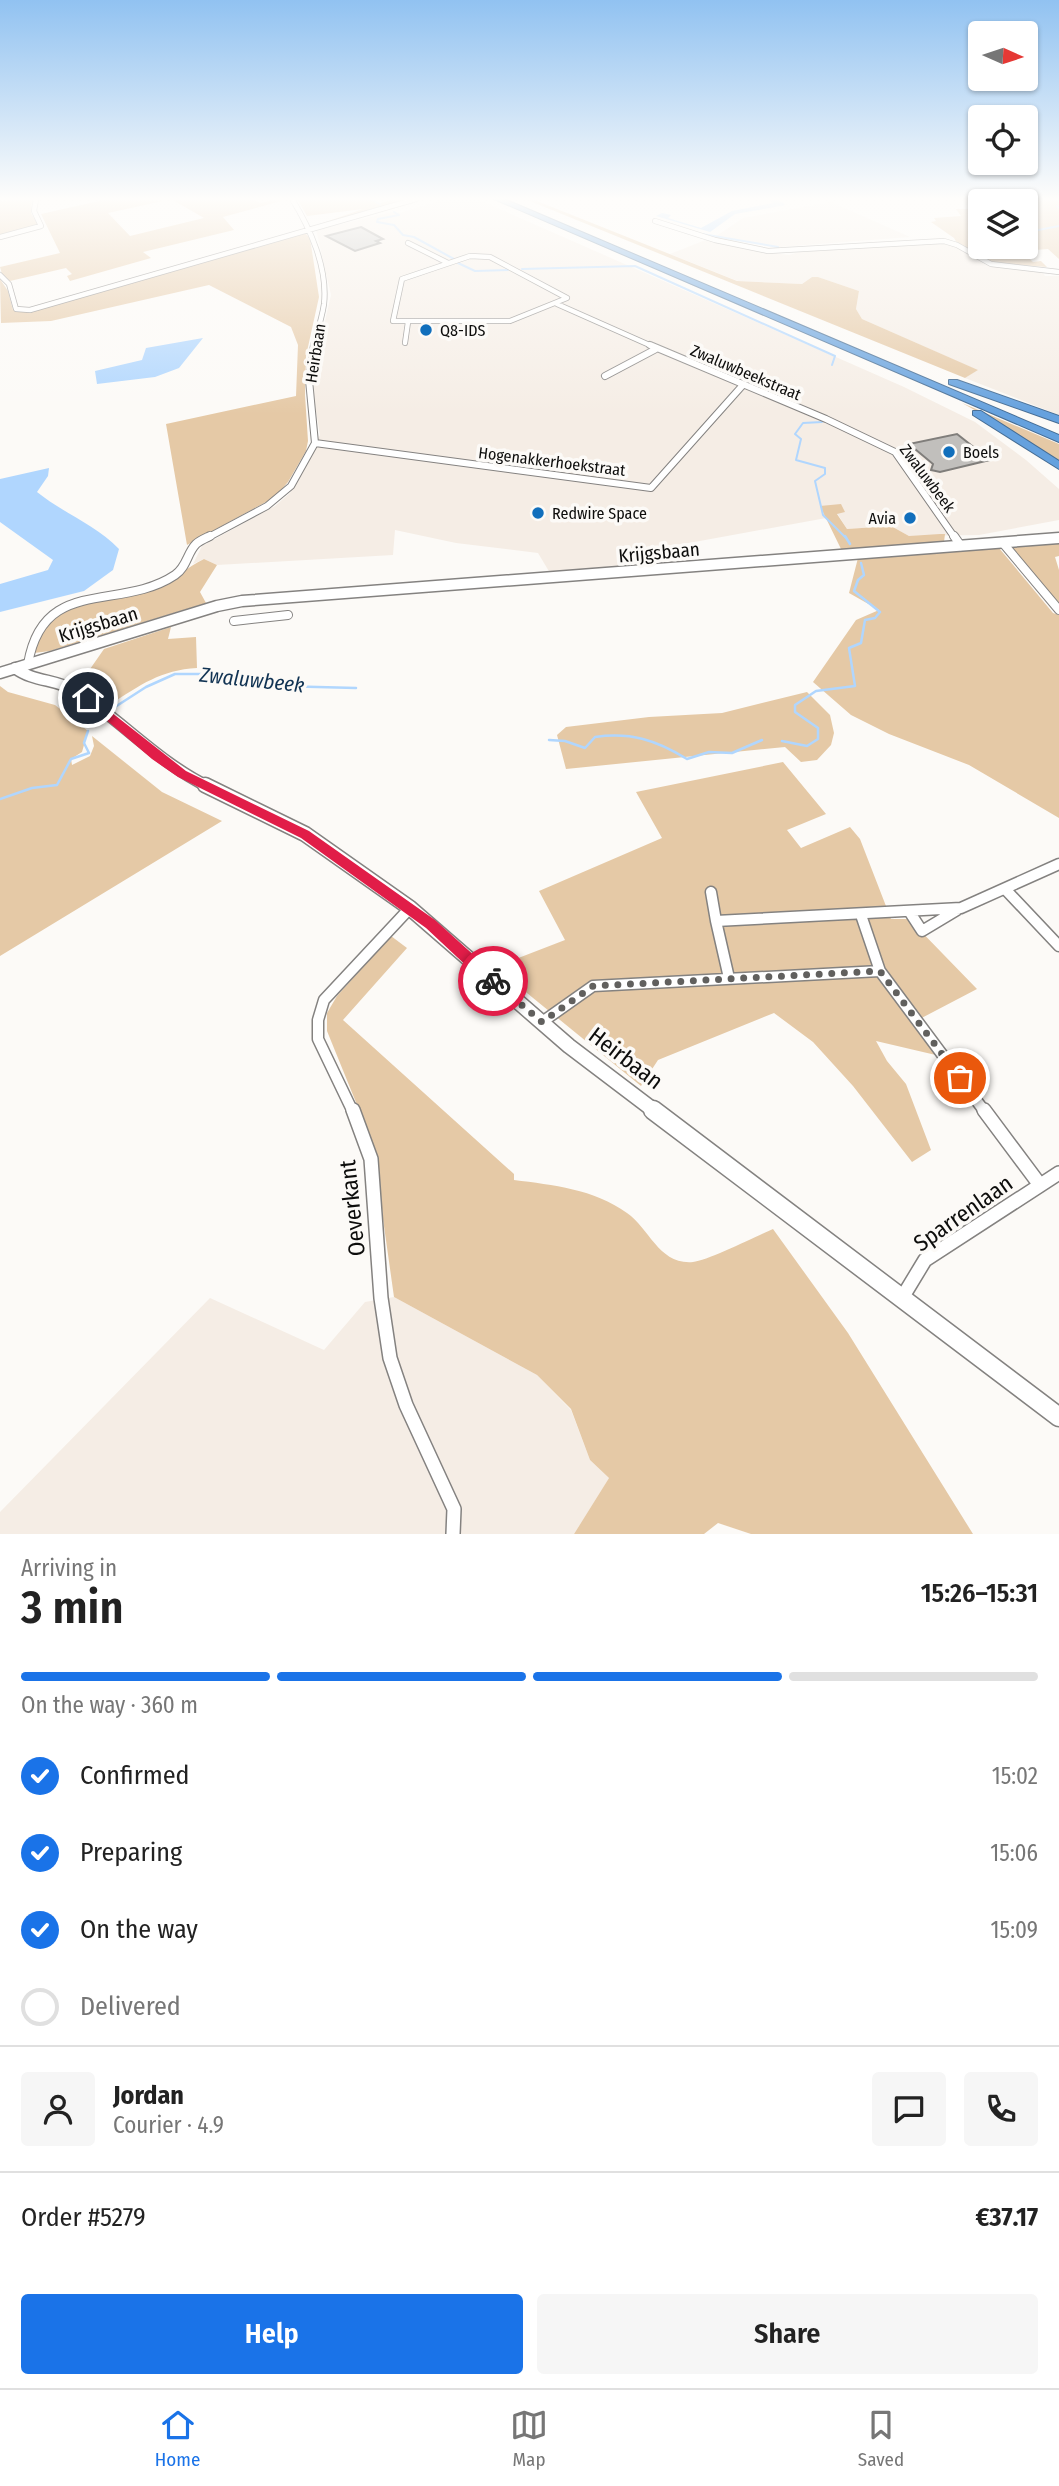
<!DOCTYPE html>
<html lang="en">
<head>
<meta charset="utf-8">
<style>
  :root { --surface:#fff; --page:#f6f6f6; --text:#222; --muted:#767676; --line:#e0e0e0; --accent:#1a73e8 }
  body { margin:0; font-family:"Fira Sans Condensed",sans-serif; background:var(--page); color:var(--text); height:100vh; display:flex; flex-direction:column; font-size:26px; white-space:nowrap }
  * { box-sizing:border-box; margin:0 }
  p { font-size:23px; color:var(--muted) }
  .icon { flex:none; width:38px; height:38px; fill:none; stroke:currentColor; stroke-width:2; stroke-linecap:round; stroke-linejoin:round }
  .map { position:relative; height:1534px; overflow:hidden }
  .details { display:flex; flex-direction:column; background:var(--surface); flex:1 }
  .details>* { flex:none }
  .needle { width:46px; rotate:93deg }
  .buttons { position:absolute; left:968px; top:21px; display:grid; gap:14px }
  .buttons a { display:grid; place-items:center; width:70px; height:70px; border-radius:7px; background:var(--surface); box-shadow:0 2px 5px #0004; font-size:35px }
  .pin { position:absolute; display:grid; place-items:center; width:60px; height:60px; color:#fff; margin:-30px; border:4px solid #fff; border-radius:50%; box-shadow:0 2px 7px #0007 }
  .courier { position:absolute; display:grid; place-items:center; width:70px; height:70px; margin:-35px; border:5px solid #e11d48; border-radius:50%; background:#fff; color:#222; box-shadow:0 2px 9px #0007 }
  .head em { font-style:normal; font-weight:600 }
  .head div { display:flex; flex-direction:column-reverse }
  .head { display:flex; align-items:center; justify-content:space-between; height:119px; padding:0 21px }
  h1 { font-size:46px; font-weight:600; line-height:52px }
  .bar { display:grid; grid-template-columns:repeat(4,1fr); gap:10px 7px; align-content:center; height:84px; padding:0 21px }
  .bar i { height:9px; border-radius:5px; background:var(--line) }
  .bar .on { background:var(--accent) }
  .bar p { grid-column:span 4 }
  .line { display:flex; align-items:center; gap:18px; padding:0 21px; border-top:2px solid var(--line) }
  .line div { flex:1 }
  .round { display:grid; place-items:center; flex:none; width:74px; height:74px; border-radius:7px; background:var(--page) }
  ol { padding:0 21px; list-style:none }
  li { display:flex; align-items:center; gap:21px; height:77px }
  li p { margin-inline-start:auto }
  li .icon { padding:7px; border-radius:50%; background:var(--accent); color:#fff; stroke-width:4 }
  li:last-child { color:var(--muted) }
  li i { width:38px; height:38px; border:4px solid var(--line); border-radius:50% }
  .button { display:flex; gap:14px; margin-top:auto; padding:14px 21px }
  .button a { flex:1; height:80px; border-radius:7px; background:var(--accent); color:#fff; font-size:28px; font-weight:600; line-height:80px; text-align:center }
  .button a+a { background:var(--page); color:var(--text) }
  .tab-bar { display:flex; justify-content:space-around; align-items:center; height:98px; border-top:2px solid var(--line); background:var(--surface); font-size:19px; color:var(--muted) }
  .tab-bar a { display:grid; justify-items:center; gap:4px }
  .tab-bar .on { color:var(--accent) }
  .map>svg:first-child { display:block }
  .built { fill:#f5ede5 }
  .green { fill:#e5c9a6 }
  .water { fill:#b0d6fe }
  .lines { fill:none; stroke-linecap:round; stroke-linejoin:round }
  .stream-far1 { stroke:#b0d6fe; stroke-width:2 }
  .stream { stroke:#b0d6fe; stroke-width:2.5 }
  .building { fill:#c1bfbc; stroke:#807e7b; stroke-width:2 }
  .street-far4-casing { stroke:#848280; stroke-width:6 }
  .street-far3-casing { stroke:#848280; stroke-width:8 }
  .street-far2-casing { stroke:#848280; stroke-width:10 }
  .street-far1-casing { stroke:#848280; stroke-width:13 }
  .street-casing { stroke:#848280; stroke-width:16 }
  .secondary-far2-casing { stroke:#848280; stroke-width:13 }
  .secondary-far1-casing { stroke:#848280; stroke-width:17 }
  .secondary-casing { stroke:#848280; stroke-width:21 }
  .highway-casing { stroke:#466d94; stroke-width:2 }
  .street-far4 { stroke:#fff; stroke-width:4.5 }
  .street-far3 { stroke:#fff; stroke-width:6 }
  .street-far2 { stroke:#fff; stroke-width:8 }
  .street-far1 { stroke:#fff; stroke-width:10 }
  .street { stroke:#fff; stroke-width:13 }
  .secondary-far2 { stroke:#fff; stroke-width:10 }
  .secondary-far1 { stroke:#fff; stroke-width:14 }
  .secondary { stroke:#fff; stroke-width:18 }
  .highway { fill:#65a1de; fill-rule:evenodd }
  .route { fill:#e11d48 }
  .done { stroke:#61605e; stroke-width:7; stroke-dasharray:0 12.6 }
  .poi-dot { fill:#116fbc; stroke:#fcfaf7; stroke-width:2.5 }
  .labels { text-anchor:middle; stroke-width:7; stroke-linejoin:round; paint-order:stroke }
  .far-poi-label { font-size:16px; fill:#0d0d0c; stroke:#fcfaf7; text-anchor:start }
  .far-street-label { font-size:16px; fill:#0d0d0c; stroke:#fcfaf7 }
  .street-label { font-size:19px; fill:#0d0d0c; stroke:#fcfaf7 }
  .water-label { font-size:21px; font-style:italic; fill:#113353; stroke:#fcfaf7 }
  .near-street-label { font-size:23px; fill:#0d0d0c; stroke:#fcfaf7 }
</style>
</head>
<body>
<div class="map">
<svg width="1059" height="1534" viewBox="0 0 1059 1534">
  <rect width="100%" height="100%" fill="#fcfaf7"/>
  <path class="built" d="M446,199h31l427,188 71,35 51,38 33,29v31l-80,15 -70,1 -18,-10 -44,3 -10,-16 -17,-6 6,11 -159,29 -46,4 4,15 -75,7 -12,-20 -82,-10 -61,-13 -2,25 -176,10 -13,-6 -11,5 9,-18 73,-40 15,-13 30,-58 -7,-42 4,-38 14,-60 -15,-65 76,-18 4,2z
    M831,202l79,35 -130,10 -65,-10 28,-19z
    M708,239l57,13 24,3 10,-3 143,-9 13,3 31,19 27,5h28l4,6h14v139l-94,-37 12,-8 -115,-51 -6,-10 3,-18 -41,-14h-6l-10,7 -64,-3 -68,-27z
    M394,1297l143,78 34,35 19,50 19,18 -35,56h-574v-22l210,-214 114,52 41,-48z"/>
  <path class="green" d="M32,199l-1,14 7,12 -38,11v-35z
    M108,199l55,2 -55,12 22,23 74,-18 -33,-19h80l10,4 17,-4 3,2 -58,16 11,13 -91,22 8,6 -81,23 -3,-5 5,-2 -6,-6 -56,13 -8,-7 -2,-7 60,-14 -19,-39z
    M297,199h73l8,5 16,-5h15l-92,26 46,-16 -56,7z
    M525,199h7l205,82 65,3 10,-7h6l41,14 -3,18 6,10 116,51 -13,8z
    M992,199h67v60l-11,-10 -27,2 12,11 8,-1 6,6 -55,-4 -35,-20 -3,-5 -23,-16 5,-1 -2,-3 27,-2 -5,-7h24v38h46v-46z
    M304,232l6,6 9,59 -13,59 -1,39 3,46 -2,10 -18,31 -13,15 -88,48 -21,-121 130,-28 2,-51 -7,-18 -82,-42 -158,36 -50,2 -1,-44 8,12 5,19 14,2z
    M962,403l97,41v19l-50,-34z
    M841,504l4,8 -8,2 10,15 44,-3 18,10 31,-2h5l-1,8 -102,9 -22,-45z
    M1059,543v13l-4,1 4,13v38l-48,-58 4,-3z
    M999,548l54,65 6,2v203l-90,-53 -80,-31 -38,-19 -38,-33 43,-62 23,-10 -30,-17 9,-35z
    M204,559l13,6 -17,27 6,11 -156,48 -16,2c10,-56 80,-51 123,-67 18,-6 30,-19 47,-27z
    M171,627l-3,12 28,-2 1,31c-36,2 -57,17 -86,36l-30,-22 23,-33z
    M0,686l8,6 47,13 33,26 -6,21 -11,7 1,6 18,-9 4,-10 -2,-10 70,56 60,29 -222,135z
    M807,692l23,23 4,18 -3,12 -14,15 -16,2 -16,-15 -219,22 -9,-34 9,-8 83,-10 73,-4z
    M783,762l43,52 -39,16 14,18 49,-21 10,12 31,80h18l68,70 -63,33 26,34 -64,-15 11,20 19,23 25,66 -19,12 -59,-76 -40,-44 -39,-29 -116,47 -17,26 -146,-119 70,-27 -26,-49 123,-53 -26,-46z
    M391,936l16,12 -64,72 171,154v6c39,5 80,9 113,33 23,16 32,52 66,49 14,-1 64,-26 80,-33l75,104 125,201h-222l-33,-11 -14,11h-130l35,-56 -19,-18 -19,-51 -34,-34 -143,-78 -11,-78 -6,-65 -50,-123v-18l10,-17z"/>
  <path class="water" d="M768,199h9l9,6 -51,9 -25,18 -54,-16 6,-3 9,2 -3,3 33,10 31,-17 41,-8z
    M203,338l-24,30 -24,9 -58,7 -2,-13 47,-11 4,-12z
    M49,468l-1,8 -11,16c26,21 59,33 82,57l-6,21 -29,21 -84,21v-28l48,-14 5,-10 -53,-38v-43z"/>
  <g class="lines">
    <path class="stream-far1" d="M371,199l9,5
      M1057,206l2,2
      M394,212l5,3 -21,4 -1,3 17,3 9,10 11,2 40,22
      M1028,232l31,-6
      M702,234l76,13
      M458,263l17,8 33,-1
      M522,269l113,-3 200,90 -3,9
      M822,422l-19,1 -8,11 6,5 -5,21 29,8v6l-10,7 8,34 23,23"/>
    <path class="stream" d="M845,536l5,8
      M115,707l31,-20 29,-13h42l62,12 77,2
      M549,740l16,1 20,7 10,-11c36,-5 61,3 92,22l22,-7 23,1 30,-13
      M782,741l25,5 11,-7v-11l-23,-16v-7l21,-14 39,-5 -6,-38 12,-5 4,-23 10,-2 5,-6 -26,-21 4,-11 6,-5 -3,-12
      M0,799l32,-11 25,-3 14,-26 18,-6 -5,-10 4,-12"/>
  </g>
  <path class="building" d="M361,227l22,12 -7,2 4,2 -25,8 -29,-15z
    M957,434l33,26 -50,12 -9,-2 2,-6 -24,-20z"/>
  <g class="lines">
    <g class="street-far4-casing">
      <path id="street-far4" d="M292,199c18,29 36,69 32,105 -2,14 -7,29 -11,43
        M655,221l60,19 53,11 176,-10 13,4 34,19 68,8
        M0,237l41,-11 -7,-15 2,-12
        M408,243l40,20
        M470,256l20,1 77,41 -57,23h-117l9,-42z
        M0,275l9,9 7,25 14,1 386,-111
        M557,304l97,43
        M405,343l3,-21"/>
    </g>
    <g class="street-far3-casing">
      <path id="street-far3" d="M650,345l176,74 69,33 60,86
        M605,376l51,-27
        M315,443l336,45 91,-102
        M207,538l60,-32 24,-20 24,-43 -6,-63 5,-35"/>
    </g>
    <g class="street-far2-casing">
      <path id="street-far2" d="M954,536l7,10
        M1002,542l57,68
        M234,621l54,-6
        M28,664c15,-89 92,-52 147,-89 12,-8 12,-22 21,-31 3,-3 10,-6 14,-8"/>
    </g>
    <g class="street-far1-casing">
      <path id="street-far1" d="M1006,890l53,56
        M711,892l5,29
        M909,911l13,20 35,-21
        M880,971l105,141
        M729,978l-13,-57 245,-13 98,-44
        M542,1022l51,-36 287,-15 -19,-56
        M353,1112l-35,-73v-19l6,-20 86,-92"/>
    </g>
    <g class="street-casing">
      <path id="street" d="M353,1110l18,49 10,139 9,60 16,47 48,104 -1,25
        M984,1110l56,75
        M902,1298l23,-38 134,-87"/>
    </g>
    <g class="secondary-far2-casing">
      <path id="secondary-far2" d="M15,668c18,14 42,11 61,23 46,30 83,72 133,96
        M0,673l217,-67 25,-5 817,-63"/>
    </g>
    <g class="secondary-far1-casing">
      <path id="secondary-far1" d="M205,785l100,49 105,74 159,138 87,66"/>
    </g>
    <g class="secondary-casing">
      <path id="secondary" d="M653,1110l406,307"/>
    </g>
    <g class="highway-casing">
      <path id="highway" d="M494,199h10l555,236v7z
        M949,380h8l102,36v7l-110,-39z
        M973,411h8l78,50v8l-86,-54z"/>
    </g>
    <use href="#street-far4" class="street-far4"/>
    <use href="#street-far3" class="street-far3"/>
    <use href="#street-far2" class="street-far2"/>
    <use href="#street-far1" class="street-far1"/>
    <use href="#street" class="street"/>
    <use href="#secondary-far2" class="secondary-far2"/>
    <use href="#secondary-far1" class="secondary-far1"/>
    <use href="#secondary" class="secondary"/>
    <use href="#highway" class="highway"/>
  </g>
  <linearGradient id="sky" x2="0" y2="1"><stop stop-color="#91c2f1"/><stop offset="0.48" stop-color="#fefdfb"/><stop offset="1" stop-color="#fefdfb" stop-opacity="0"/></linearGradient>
  <rect width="1059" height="414" fill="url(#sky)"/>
  <path class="route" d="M88,694l98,77 123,60 126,89 63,57v9h-10l-62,-58 -125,-90 -123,-61 -26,-18 -68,-58v-6z"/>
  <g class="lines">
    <path class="done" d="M493,981l49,41 51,-36 287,-15 80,107"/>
  </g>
  <g class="poi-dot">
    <circle cx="426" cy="330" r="7"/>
    <circle cx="949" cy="452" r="7"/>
    <circle cx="538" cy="513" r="7"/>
    <circle cx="910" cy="518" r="7"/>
  </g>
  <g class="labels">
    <g class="far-poi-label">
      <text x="440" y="336">Q8-IDS</text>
      <text x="963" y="458">Boels</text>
      <text x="552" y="519">Redwire Space</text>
      <text x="896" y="524" text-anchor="end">Avia</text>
    </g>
    <g class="far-street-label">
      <text transform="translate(315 353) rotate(-81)" y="6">Heirbaan</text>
      <text transform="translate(746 372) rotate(23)" y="6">Zwaluwbeekstraat</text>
      <text transform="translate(552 461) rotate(7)" y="6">Hogenakkerhoekstraat</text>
      <text transform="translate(928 478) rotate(53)" y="6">Zwaluwbeek</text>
    </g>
    <g class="street-label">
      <text transform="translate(659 552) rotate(-5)" y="7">Krijgsbaan</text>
      <text transform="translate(98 624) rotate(-17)" y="7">Krijgsbaan</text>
    </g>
    <g class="water-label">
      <text transform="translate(252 680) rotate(6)" y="7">Zwaluwbeek</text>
    </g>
    <g class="near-street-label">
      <text transform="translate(626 1058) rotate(37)" y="8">Heirbaan</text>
      <text transform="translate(352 1208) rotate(-96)" y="8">Oeverkant</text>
      <text transform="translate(963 1213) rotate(-35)" y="8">Sparrenlaan</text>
    </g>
  </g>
</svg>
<div class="buttons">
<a><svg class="needle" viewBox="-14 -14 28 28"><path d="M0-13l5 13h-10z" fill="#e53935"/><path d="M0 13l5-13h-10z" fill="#767676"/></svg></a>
<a><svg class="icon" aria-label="locate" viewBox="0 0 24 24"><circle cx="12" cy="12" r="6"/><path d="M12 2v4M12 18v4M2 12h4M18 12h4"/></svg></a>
<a><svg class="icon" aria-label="layers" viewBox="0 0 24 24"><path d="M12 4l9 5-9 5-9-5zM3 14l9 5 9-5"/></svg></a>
</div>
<div class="pin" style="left:960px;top:1078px;background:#ea580c"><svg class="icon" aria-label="bag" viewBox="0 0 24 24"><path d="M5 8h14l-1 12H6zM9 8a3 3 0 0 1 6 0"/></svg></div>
<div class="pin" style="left:88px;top:698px;background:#1f2937"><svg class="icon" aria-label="home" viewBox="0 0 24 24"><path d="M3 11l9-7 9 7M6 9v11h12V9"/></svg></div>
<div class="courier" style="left:493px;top:981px"><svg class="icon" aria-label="bike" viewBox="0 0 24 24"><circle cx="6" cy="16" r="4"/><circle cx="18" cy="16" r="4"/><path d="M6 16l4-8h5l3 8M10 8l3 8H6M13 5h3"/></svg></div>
</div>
<section class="details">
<div class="head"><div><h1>3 min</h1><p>Arriving in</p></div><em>15:26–15:31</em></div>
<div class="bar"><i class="on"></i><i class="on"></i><i class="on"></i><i></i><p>On the way · 360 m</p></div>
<ol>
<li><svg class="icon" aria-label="check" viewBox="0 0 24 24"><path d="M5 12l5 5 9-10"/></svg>Confirmed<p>15:02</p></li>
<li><svg class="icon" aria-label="check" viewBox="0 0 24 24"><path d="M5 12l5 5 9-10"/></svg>Preparing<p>15:06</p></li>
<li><svg class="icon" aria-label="check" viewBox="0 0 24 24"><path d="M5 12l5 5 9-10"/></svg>On the way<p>15:09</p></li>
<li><i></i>Delivered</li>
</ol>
<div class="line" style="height:126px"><a class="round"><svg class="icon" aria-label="person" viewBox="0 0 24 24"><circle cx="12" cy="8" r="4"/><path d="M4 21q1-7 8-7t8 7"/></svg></a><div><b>Jordan</b><p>Courier · 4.9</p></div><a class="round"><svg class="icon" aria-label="chat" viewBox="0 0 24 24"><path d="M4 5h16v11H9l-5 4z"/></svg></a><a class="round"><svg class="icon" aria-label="phone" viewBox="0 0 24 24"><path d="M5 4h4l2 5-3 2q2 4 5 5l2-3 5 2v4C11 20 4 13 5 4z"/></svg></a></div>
<div class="line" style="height:91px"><div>Order #5279</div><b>€37.17</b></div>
<div class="button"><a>Help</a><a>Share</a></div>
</section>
<nav class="tab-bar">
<a class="on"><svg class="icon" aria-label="home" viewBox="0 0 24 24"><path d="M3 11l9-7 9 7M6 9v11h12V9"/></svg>Home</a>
<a><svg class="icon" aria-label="map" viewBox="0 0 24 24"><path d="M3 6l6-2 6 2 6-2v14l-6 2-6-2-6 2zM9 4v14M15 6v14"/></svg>Map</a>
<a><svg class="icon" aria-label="saved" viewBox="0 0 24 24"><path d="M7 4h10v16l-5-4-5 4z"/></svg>Saved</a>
</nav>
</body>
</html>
